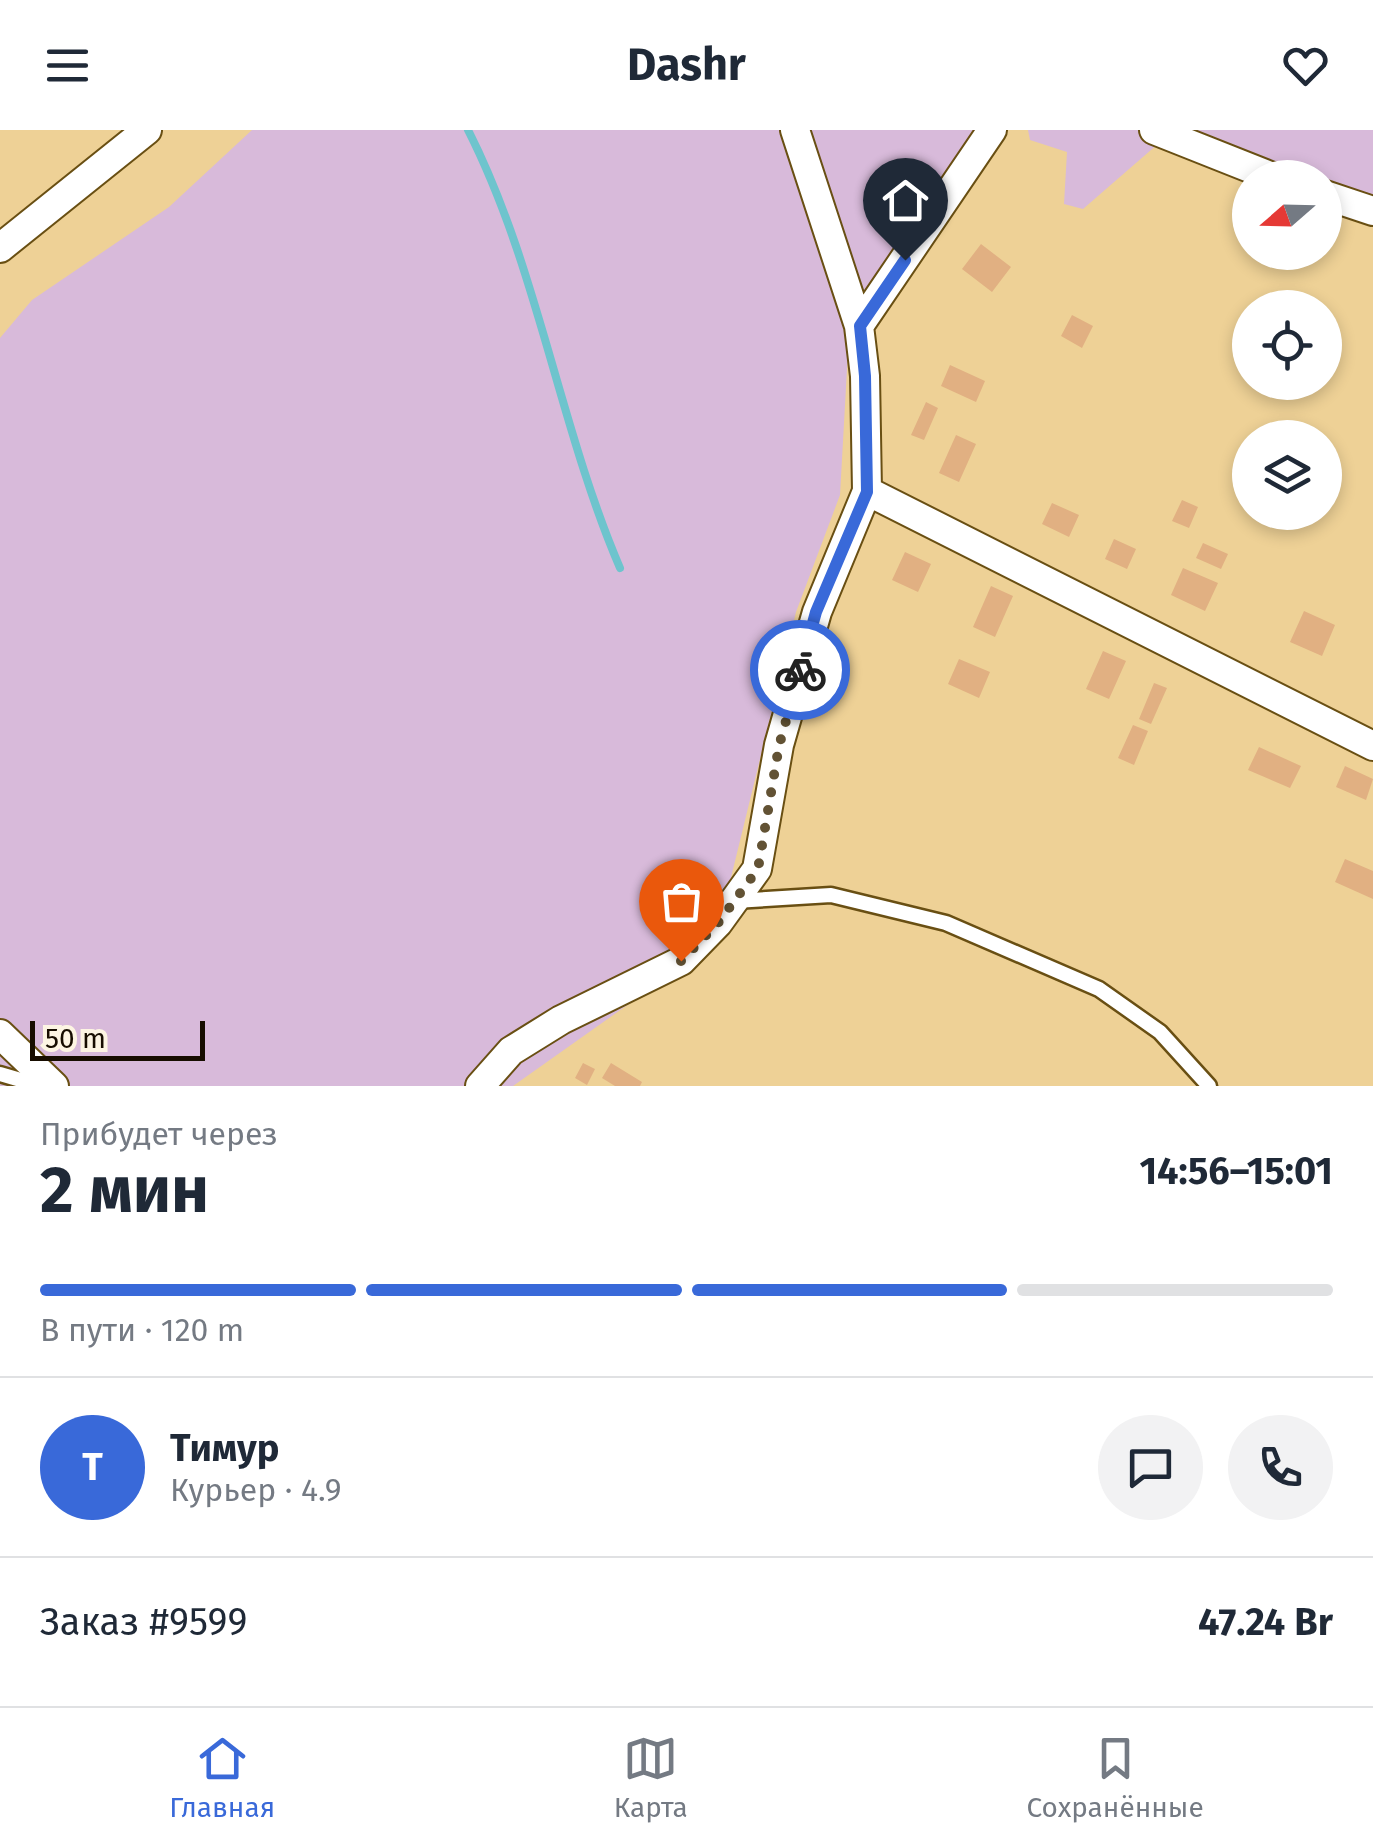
<!DOCTYPE html>
<html lang="ru">
<head>
<meta charset="utf-8">
<style>
  :root { --surface:#fff; --page:#f2f2f3; --text:#1f2937; --muted:#747a83; --line:#e0e1e3; --accent:#3969d9 }
  body { margin:0; font-family:"Fira Sans",sans-serif; background:var(--page); color:var(--text); height:100vh; display:flex; flex-direction:column; font-size:38px; white-space:nowrap }
  * { box-sizing:border-box; margin:0 }
  p { font-size:32px; color:var(--muted) }
  .icon { flex:none; width:55px; height:55px; fill:none; stroke:currentColor; stroke-width:2; stroke-linecap:round; stroke-linejoin:round }
  .map { position:relative; height:956px; overflow:hidden }
  .panel { display:flex; flex-direction:column; background:var(--surface); flex:1 }
  .panel>* { flex:none }
  .needle { width:65px; rotate:250deg }
  .controls { position:absolute; left:1232px; top:30px; display:grid; gap:20px }
  .controls a { display:grid; place-items:center; width:110px; height:110px; border-radius:50%; background:var(--surface); box-shadow:0 5px 15px #0003; font-size:50px }
  .scale { position:absolute; left:30px; bottom:25px; width:175px; box-sizing:border-box; padding-left:10px; border:5px solid #170d00; border-top:0; font-size:28px; line-height:35px; white-space:nowrap; color:#170d00; -webkit-text-stroke:8px #fdf5e3; paint-order:stroke }
  .pin { position:absolute; display:grid; place-items:center; width:85px; height:85px; color:#fff; margin:-102px -42px; border-radius:50% 50% 50% 0; rotate:-45deg; box-shadow:0 0 10px #0007 }
  .pin .icon { rotate:45deg }
  .courier { position:absolute; display:grid; place-items:center; width:100px; height:100px; margin:-50px; border:8px solid #3969d9; border-radius:50%; background:#fff; color:#222; box-shadow:0 2px 12px #0007 }
  .overview em { font-style:normal; font-weight:700 }
  .overview div { display:flex; flex-direction:column-reverse }
  .overview { display:flex; align-items:center; justify-content:space-between; height:170px; padding:0 40px }
  h1 { font-size:65px; font-weight:700; line-height:75px }
  .bar { display:grid; grid-template-columns:repeat(4,1fr); gap:15px 10px; align-content:center; height:120px; padding:0 40px }
  .bar i { height:12px; border-radius:8px; background:var(--line) }
  .bar .on { background:var(--accent) }
  .bar p { grid-column:span 4 }
  .line { display:flex; align-items:center; gap:25px; padding:0 40px; border-top:2px solid var(--line) }
  .line div { flex:1 }
  .round { display:grid; place-items:center; flex:none; width:105px; height:105px; border-radius:52px; background:var(--page) }
  header { display:flex; justify-content:space-between; align-items:center; height:130px; padding:0 40px; background:var(--surface); font-size:45px; font-weight:700 }
  .menu { display:flex; justify-content:space-around; align-items:center; height:140px; border-top:2px solid var(--line); background:var(--surface); font-size:28px; color:var(--muted) }
  .menu a { display:grid; justify-items:center; gap:5px }
  .menu .on { color:var(--accent) }
  .map>svg:first-child { display:block }
  .green { fill:#d8bada }
  .lines { fill:none; stroke-linecap:round; stroke-linejoin:round }
  .stream { stroke:#6ec4cd; stroke-width:8 }
  .building { fill:#e1b082 }
  .service-casing { stroke:#694f13; stroke-width:19 }
  .minor-casing { stroke:#694f13; stroke-width:32 }
  .service { stroke:#fff; stroke-width:14 }
  .minor { stroke:#fff; stroke-width:28 }
  .done { stroke:#625234; stroke-width:10; stroke-dasharray:0 18 }
  .route { stroke:#3969d9; stroke-width:12 }
</style>
</head>
<body>
<header><svg class="icon" aria-label="menu" viewBox="0 0 24 24"><path d="M4 6h16M4 12h16M4 18h16"/></svg>Dashr<svg class="icon" aria-label="heart" viewBox="0 0 24 24"><path d="M12 20l-8-8c-3-5 5-10 8-4 3-6 11-1 8 4z"/></svg></header>
<div class="map">
<svg width="1373" height="956" viewBox="0 0 1373 956">
  <rect width="100%" height="100%" fill="#eed196"/>
  <path class="green" d="M252,0h533l64,203 -9,162 -44,117 -71,290 -46,52 -173,92 -42,40h-464v-748l32,-38 137,-93z
    M810,0h171l-120,177z
    M1028,0h146l-91,79 -19,-5 3,-52 -37,-12z
    M1180,0h193v74l-48,-16v-10l-26,-1z
    M674,842l-161,114h-24l26,-30z"/>
  <g class="lines">
    <path class="stream" d="M468,0c70,138 91,296 152,438"/>
  </g>
  <path class="building" d="M981,114l30,23 -19,25 -30,-23z
    M1072,185l21,11 -11,22 -21,-12z
    M950,235l35,16 -9,21 -35,-16z
    M926,272l12,6 -14,32 -13,-5z
    M956,305l20,9 -17,38 -20,-9z
    M1182,370l16,7 -9,21 -17,-7z
    M1052,373l27,12 -10,22 -27,-13z
    M1114,409l22,10 -9,20 -22,-10z
    M1203,413l25,11 -7,15 -25,-11z
    M905,422l26,12 -13,28 -26,-12z
    M1183,438l35,15 -13,28 -34,-16z
    M991,456l22,10 -18,41 -22,-10z
    M1304,481l31,14 -13,31 -32,-14z
    M1103,521l23,10 -17,38 -23,-10z
    M959,529l31,13 -11,26 -31,-14z
    M1154,553l13,5 -16,36 -12,-5z
    M1133,595l15,6 -14,34 -16,-7z
    M1259,617l42,19 -11,22 -42,-18z
    M1345,636l28,13 -7,21 -30,-13z
    M1345,729l28,12v28l-38,-17z
    M583,933l12,6 -8,16 -12,-7z
    M611,933l31,19 -2,4h-25l-13,-8z"/>
  <g class="lines">
    <g class="service-casing">
      <path id="service" d="M735,771l96,-6 115,28 153,66 61,43 49,54
        M0,944l41,12"/>
    </g>
    <g class="minor-casing">
      <path id="minor" d="M1154,0l121,48
        M1325,65l48,16
        M0,118l147,-118
        M859,196l133,-196
        M867,361l506,255
        M0,904l54,52
        M480,956l31,-35 50,-31 120,-59 37,-38 39,-54 22,-124 38,-133 50,-121 -2,-115 -6,-50 -64,-196"/>
    </g>
    <use href="#service" class="service"/>
    <use href="#minor" class="minor"/>
  </g>
  <g class="lines">
    <path class="done" d="M681,831l37,-38 40,-54 21,-123 21,-76"/>
    <path class="route" d="M800,540l16,-58 51,-120 -2,-116 -5,-50 45,-66"/>
  </g>
</svg>
<div class="controls">
<a><svg class="needle" viewBox="-14 -14 28 28"><path d="M0-13l5 13h-10z" fill="#e53935"/><path d="M0 13l5-13h-10z" fill="#747a83"/></svg></a>
<a><svg class="icon" aria-label="locate" viewBox="0 0 24 24"><circle cx="12" cy="12" r="6"/><path d="M12 2v4M12 18v4M2 12h4M18 12h4"/></svg></a>
<a><svg class="icon" aria-label="layers" viewBox="0 0 24 24"><path d="M12 4l9 5-9 5-9-5zM3 14l9 5 9-5"/></svg></a>
</div>
<div class="scale">50 m</div>
<div class="pin" style="left:681px;top:831px;background:#ea580c"><svg class="icon" aria-label="bag" viewBox="0 0 24 24"><path d="M5 8h14l-1 12H6zM9 8a3 3 0 0 1 6 0"/></svg></div>
<div class="pin" style="left:905px;top:130px;background:#1f2937"><svg class="icon" aria-label="home" viewBox="0 0 24 24"><path d="M3 11l9-7 9 7M6 9v11h12V9"/></svg></div>
<div class="courier" style="left:800px;top:540px"><svg class="icon" aria-label="bike" viewBox="0 0 24 24"><circle cx="6" cy="16" r="4"/><circle cx="18" cy="16" r="4"/><path d="M6 16l4-8h5l3 8M10 8l3 8H6M13 5h3"/></svg></div>
</div>
<section class="panel">
<div class="overview"><div><h1>2 мин</h1><p>Прибудет через</p></div><em>14:56–15:01</em></div>
<div class="bar"><i class="on"></i><i class="on"></i><i class="on"></i><i></i><p>В пути · 120 m</p></div>
<div class="line" style="height:180px"><b class="round" style="background:var(--accent);color:#fff">Т</b><div><b>Тимур</b><p>Курьер · 4.9</p></div><a class="round"><svg class="icon" aria-label="chat" viewBox="0 0 24 24"><path d="M4 5h16v11H9l-5 4z"/></svg></a><a class="round"><svg class="icon" aria-label="phone" viewBox="0 0 24 24"><path d="M5 4h4l2 5-3 2q2 4 5 5l2-3 5 2v4C11 20 4 13 5 4z"/></svg></a></div>
<div class="line" style="height:130px"><div>Заказ #9599</div><b>47.24 Br</b></div>
</section>
<nav class="menu">
<a class="on"><svg class="icon" aria-label="home" viewBox="0 0 24 24"><path d="M3 11l9-7 9 7M6 9v11h12V9"/></svg>Главная</a>
<a><svg class="icon" aria-label="map" viewBox="0 0 24 24"><path d="M3 6l6-2 6 2 6-2v14l-6 2-6-2-6 2zM9 4v14M15 6v14"/></svg>Карта</a>
<a><svg class="icon" aria-label="saved" viewBox="0 0 24 24"><path d="M7 4h10v16l-5-4-5 4z"/></svg>Сохранённые</a>
</nav>
</body>
</html>
